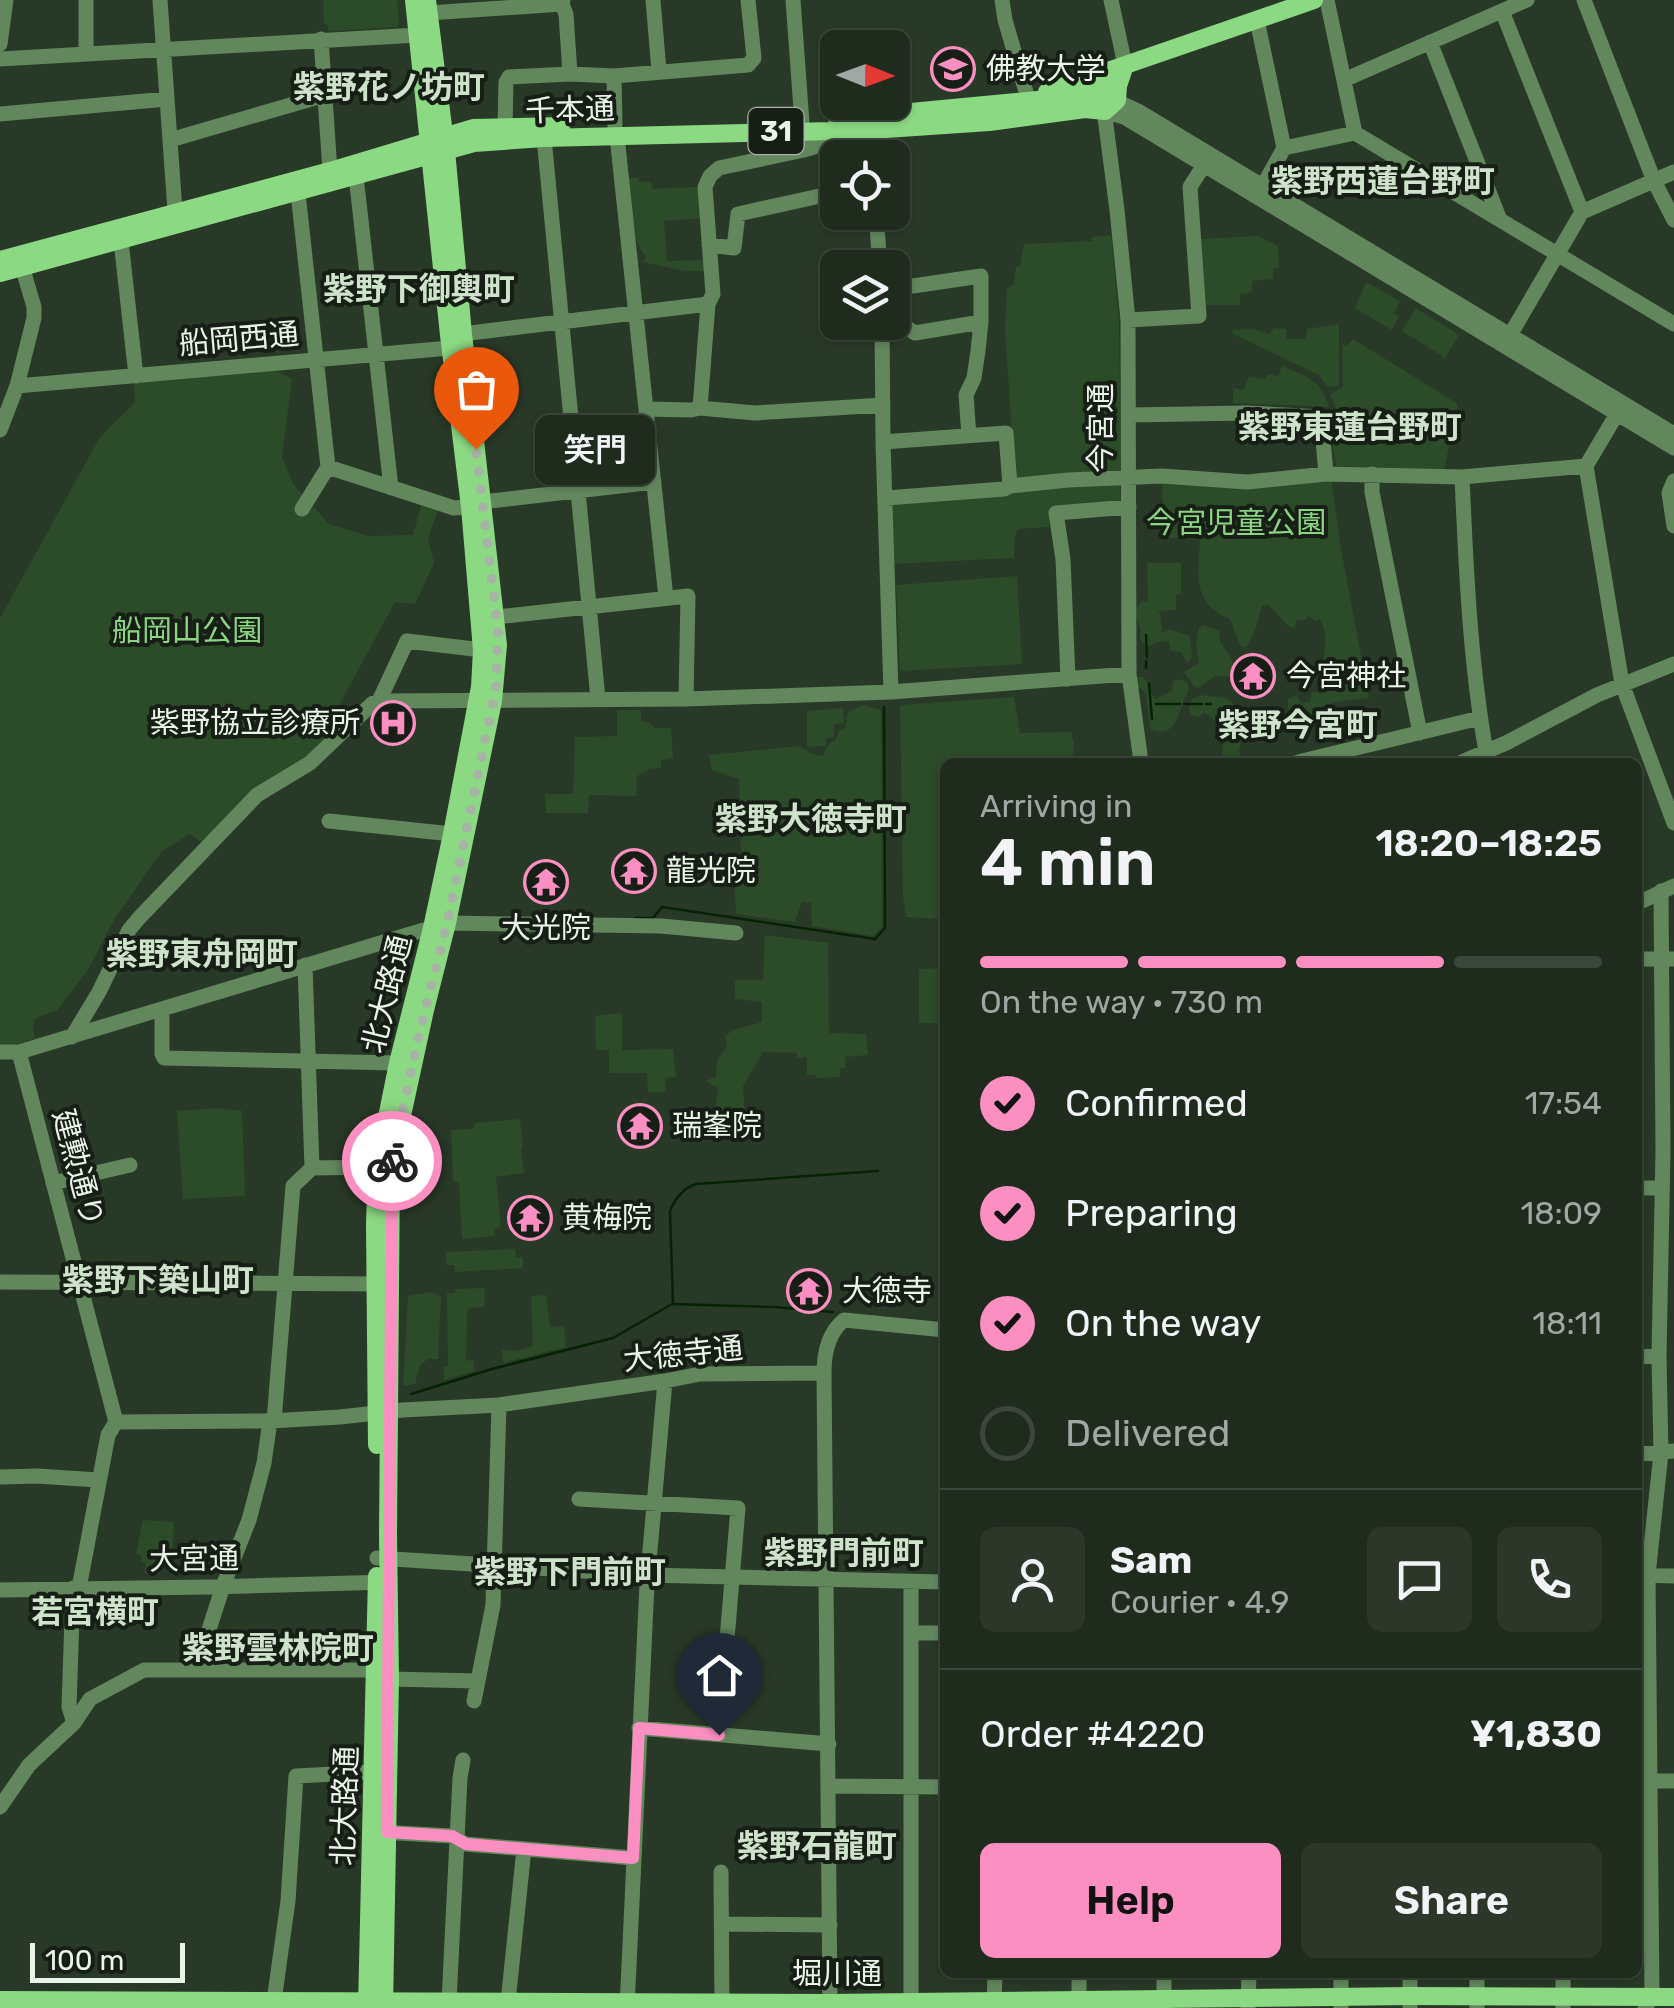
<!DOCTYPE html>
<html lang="en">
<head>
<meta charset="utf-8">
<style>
  :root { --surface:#1f2b1d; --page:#2c372a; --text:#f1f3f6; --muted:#a1a7a4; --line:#3c473b; --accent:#fc8fc1 }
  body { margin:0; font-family:Rubik,"Noto Sans JP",sans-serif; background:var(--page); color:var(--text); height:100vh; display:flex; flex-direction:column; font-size:38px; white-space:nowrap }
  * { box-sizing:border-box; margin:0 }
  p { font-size:32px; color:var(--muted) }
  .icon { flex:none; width:55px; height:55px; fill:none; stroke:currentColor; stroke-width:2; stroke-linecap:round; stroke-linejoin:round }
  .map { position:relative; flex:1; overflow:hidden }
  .details { position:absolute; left:940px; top:758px; width:702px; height:1220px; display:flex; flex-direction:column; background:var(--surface); border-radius:15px; box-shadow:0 2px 8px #0004,0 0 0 2px var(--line) }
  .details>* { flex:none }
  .needle { width:65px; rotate:91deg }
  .fabs { position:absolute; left:820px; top:30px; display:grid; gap:20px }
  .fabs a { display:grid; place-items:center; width:90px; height:90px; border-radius:15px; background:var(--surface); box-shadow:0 2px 8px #0004,0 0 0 2px var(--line); font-size:50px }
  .scale { position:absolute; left:30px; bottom:25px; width:155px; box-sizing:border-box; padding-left:10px; border:5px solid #eaf4e9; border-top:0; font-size:28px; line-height:35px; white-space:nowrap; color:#eaf4e9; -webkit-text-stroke:8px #171e16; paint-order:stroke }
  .pin { position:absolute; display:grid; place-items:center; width:85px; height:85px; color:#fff; margin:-102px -42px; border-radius:50% 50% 50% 0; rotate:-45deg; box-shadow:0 0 10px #0007 }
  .pin .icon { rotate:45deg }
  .courier { position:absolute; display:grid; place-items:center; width:100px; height:100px; margin:-50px; border:8px solid #fc8fc1; border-radius:50%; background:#fff; color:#222; box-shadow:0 2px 12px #0007 }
  .bubble { position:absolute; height:70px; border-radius:15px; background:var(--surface); box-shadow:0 2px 8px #0004,0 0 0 2px var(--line); font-size:32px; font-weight:600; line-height:70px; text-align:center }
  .overview em { font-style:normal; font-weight:600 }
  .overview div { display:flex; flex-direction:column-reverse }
  .overview { display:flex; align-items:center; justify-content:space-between; height:170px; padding:0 40px }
  h1 { font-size:65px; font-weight:600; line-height:75px }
  .bar { display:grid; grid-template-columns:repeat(4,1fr); gap:15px 10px; align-content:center; height:120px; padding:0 40px }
  .bar i { height:12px; border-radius:8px; background:var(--line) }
  .bar .on { background:var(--accent) }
  .bar p { grid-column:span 4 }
  .line { display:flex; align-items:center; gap:25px; padding:0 40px; border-top:2px solid var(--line) }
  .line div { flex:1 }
  .round { display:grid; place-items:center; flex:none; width:105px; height:105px; border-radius:15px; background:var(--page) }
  ol { padding:0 40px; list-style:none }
  li { display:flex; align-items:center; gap:30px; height:110px }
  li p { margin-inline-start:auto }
  li .icon { padding:10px; border-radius:50%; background:var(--accent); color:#111; stroke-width:4 }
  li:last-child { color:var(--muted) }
  li i { width:55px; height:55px; border:5px solid var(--line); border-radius:50% }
  .button { display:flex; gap:20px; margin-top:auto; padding:20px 40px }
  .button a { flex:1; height:115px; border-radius:15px; background:var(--accent); color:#111; font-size:40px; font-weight:600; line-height:115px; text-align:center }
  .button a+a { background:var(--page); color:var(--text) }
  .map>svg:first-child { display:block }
  .green { fill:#2c4b28 }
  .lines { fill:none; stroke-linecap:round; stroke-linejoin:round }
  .stream { stroke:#062204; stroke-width:2.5 }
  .minor { stroke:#62875d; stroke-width:15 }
  .major { stroke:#8cd983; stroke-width:18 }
  .done { stroke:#a6b3a5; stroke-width:10; stroke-dasharray:0 18 }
  .route { stroke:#fc8fc1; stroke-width:12 }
  .labels { text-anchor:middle; stroke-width:8; stroke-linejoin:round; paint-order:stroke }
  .shield { fill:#171e16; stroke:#abb4aa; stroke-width:2.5 }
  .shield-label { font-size:28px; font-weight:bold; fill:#eaf4e9 }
  .poi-label { font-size:30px; fill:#eaf4e9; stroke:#171e16; text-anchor:start }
  .street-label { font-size:30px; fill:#eaf4e9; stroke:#171e16 }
  .park-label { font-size:30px; fill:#8bd482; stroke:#171e16 }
  .neighbourhood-label { font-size:32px; font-weight:bold; fill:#cfe3cc; stroke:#171e16 }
</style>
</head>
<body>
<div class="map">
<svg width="1674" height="2008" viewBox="0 0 1674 2008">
  <rect width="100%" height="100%" fill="#293927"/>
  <path class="green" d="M323,0h74l2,23 -2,4 -69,4 -1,-7h-3z
    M628,178h10l1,4 12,-1 1,8 45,-2 3,4 3,27 -39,3 3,40 38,-1 1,11h-21l-42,-9 3,-6c-17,-17 -15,-55 -18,-78z
    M1111,235l8,85 2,151 -106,11 -10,-153 2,-40 7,-5 2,-17 4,-1 4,-22 68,-3v-4z
    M1258,236l20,10 1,22h-6v11l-21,2v11l-12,2v11h-35l-4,-66z
    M1366,282l34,19 -6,12 5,4 -7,13 -37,-22z
    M1416,308l43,27 -14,23 -43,-27z
    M1339,324v62l-11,1 -9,-12 -86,-41 -1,-4 21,-1 16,5 5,-6 12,1 1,10h19l1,-10z
    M1353,339l105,65 -14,66 -108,-4 -6,-39 10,-10 -10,-23 13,-7 -1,-42h5z
    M1282,366c25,11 39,13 47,41l-96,-4v-15l10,2 6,-13 16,2 3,-5 10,2z
    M270,368l22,11 -10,78 11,27 36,40 39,12 45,-1 9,-33 17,5 -11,32 6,24 -19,41 -20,-2 -58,107 8,10 -32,34 -111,90 -12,-9 -28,17 -47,67 -29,55 -29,37 -23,9 -1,13 3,6 -23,7h-13v-427l99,-179c12,-15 24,-23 36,-37l-1,-20z
    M1331,478l10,71 28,149 -28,3 -27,8 -1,14h-19l-6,-12v-12l9,-4 4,8 9,-1 2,-10 10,1v-13l-4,-13 5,-2c1,-20 6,-26 -3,-46l-4,2 -7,-5 -3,4h-9l-3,9c-11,-5 -16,-16 -26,-24l-6,1c-5,17 -6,28 -17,42l-5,-2 -10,-27c-40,-15 -31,-48 -30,-81h-36l-2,-57z
    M1116,484l4,3 1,17 -72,5v18l-31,2 -3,7 -1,22 -122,6 -1,-61 132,-17z
    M1147,563h34v31l-5,1v15l-18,1 2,2 2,20 8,-4 20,7 2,19 -3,7h-3l-4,-9 -12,-3 -1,-8 -8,-1 -14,6 -8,-9 2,-7 -6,-19 6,-11 7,1z
    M1017,576l5,88 -122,7 -4,-86z
    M1204,625l15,6 1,11 12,17 4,12 -3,5h-18l-17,12 -4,-2 -10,-14 15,-9 -3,-19 3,-17z
    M1137,677h6c7,6 6,17 13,22l16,-8 1,-10 9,-2 6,5c0,16 1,3 -4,17 -8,17 -9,38 -34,28l-4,-35 -9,-8z
    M1201,695c25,4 25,-2 42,20l-7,10 5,15 -2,12 3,10h-20l2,-36c-10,-1 -12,-12 -20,-13l-5,4 -9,-2 -1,-7 3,-9z
    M1014,697l6,36 51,-1 3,12 -2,18h-127v157l-39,-2 -3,-21 -3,-191z
    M864,705l17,5 1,217 -9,9 -61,-10 -1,-23 -9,-1 -7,20 -59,-8 -2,-45 7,-16 -2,-74 -27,-9 -3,-15 91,-9 10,7 13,3 7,-14 5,-1 4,-10 6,-3 3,-16z
    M843,708l1,15 -10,1v13l-8,1v8l-19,1v-36z
    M617,710h24v11l7,1 7,6h16l2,30 -12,2v8l-11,1 -13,7 -1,20 -47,-1 -1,18h-42l-1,-19h28l2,-57 42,-1z
    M765,935l63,8 1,90 37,1 2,21 -23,2v11l-5,1v8l-24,1v-3h-9v-18l-10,1v-5l-34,-1 -20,34 2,34 -9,3 -11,-2 -9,-15 2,-18 -13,-7 11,-4 1,-16 10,-15 -2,-10 8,-6 29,-8v-20l-27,-3v-19h28z
    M945,968v55h-26v-54z
    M619,1013l3,2v35l51,-1 3,28 -11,1 1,14h-18l-1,-19h-38v-23h-13l-1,-34z
    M217,1108l25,3 3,85 -62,3 -6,-88z
    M520,1119l3,27 -2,1 3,26 -28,4 5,50 -7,1 1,8 -33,3 -3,-57 -6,-1 -2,-51 22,-1 2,-6z
    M515,1249l1,8h7v11l-68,4 -1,-7h-8v-13z
    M485,1288l-1,19 -14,1 -3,3 -1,49 8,1v10l-30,9v-13l4,-1 -1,-73h8v-4z
    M432,1292l9,5 -3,62h-10l-8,6 -5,19 -12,2 5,-90z
    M546,1295l4,32 14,-1 2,21 -63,16 -1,-13 14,1 17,-5 -2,-50z
    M143,1520l31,2 -2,40h-12v12l-15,-1 1,-10 -5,-1v-7l-5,-1z"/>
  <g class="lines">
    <path class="stream" d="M1146,635l1,22
      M1146,661v7
      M1149,684l3,35
      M1156,704h24
      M1184,704h18
      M1206,704h5
      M635,918h18l9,-11 213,32 10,-11 -1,-221
      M673,1303l-3,-92c5,-12 13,-23 26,-27l182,-13
      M411,1394l81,-25 121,-31 59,-34 102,3 59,5"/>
    <path class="minor" d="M86,0v53
      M160,0l15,211 5,8
      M563,0l-1,4 4,10 4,60
      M653,0l6,71
      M1002,0l3,20 24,82v10
      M1111,0l14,65
      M1327,0l28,133
      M1584,0l70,181 20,39
      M1502,11l80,201
      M428,13l134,-9
      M1257,20l27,128 71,-15 319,191
      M321,39l9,132
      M1430,42l70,178
      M0,44l6,-44
      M0,59l418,-24
      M614,76l1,50
      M1344,80l183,-80
      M1108,97l30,14 536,323
      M1103,102l14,108 11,110 1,354 12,88
      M1105,111l21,7 548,330
      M0,114l167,-15
      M871,121l2,37
      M505,126l1,-44 3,-5 61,-3 44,2 134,-11 6,-7 -6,-58
      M617,136l49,462
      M544,138l54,561
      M170,140l155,-45
      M804,150l54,-16
      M356,176l35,312
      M298,193l30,274 -26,42
      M1259,193l25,-45
      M876,212l4,56
      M121,241l15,135
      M709,245l25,3 4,-34 100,-22
      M892,289l89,-13v46l-3,29 -4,27 -8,17 3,41
      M892,318l23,15 66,-11
      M1128,320l71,-4 -9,-129 19,-30
      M882,322l1,120 8,250
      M454,335l254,-31
      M1506,342l76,-130 92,-40
      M17,386l444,-39
      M1621,407l-35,59 36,218 52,139
      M700,408l8,-104 5,-10 -8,-107 5,-11 9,-8 85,-18 -11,-150
      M646,409l45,1 9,-2 55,5 128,-8
      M1129,415l118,-2 74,4 5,57
      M0,430l17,-44 17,-68v-11l-15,-51
      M883,442l123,-9 4,53
      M328,467l126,41 16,-1 12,-5 172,-20
      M1372,474v18l48,241
      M1462,477c4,92 8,184 24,275
      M1674,481l-5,12 5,33
      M886,498l118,-9 6,-3 58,-6 94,-4 85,6 79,-8 136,3 124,-11
      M496,617l192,-21 -2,103
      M1068,679l-5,-120 -7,-46 73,-6
      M379,701l28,-60 75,9
      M1298,762l182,-44
      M1462,762l44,-19 91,-48 77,-31
      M329,821l123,13
      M1638,903l36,-17
      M1638,959h36
      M162,1009v45l2,4 234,5
      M72,1037l27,-45 30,-62 11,-13 117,-122 53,-32 63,-60 6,-2 307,-2 205,-7 238,-18
      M0,1052h19l428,-129 214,3 75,7
      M19,1052l97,370 -8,13 -29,153
      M312,1168l65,-1
      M53,1183l77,-18
      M1638,1188h24
      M0,1282l386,2
      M1638,1357l21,-1
      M824,1373l6,630 -3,5
      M274,1421l19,-235 19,-18 -7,-203
      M116,1422l154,-1 70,-4 63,-7 96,-5 166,-24 35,-7 124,-1c0,-20 4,-40 20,-53l101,10
      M1638,1454l36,-3
      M0,1477l37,-1 61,4
      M579,1499l159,9 -19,227
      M377,1558l270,17 298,7
      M1638,1575l36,1
      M73,1588l-4,119 5,16
      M0,1590l209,-3 179,-5
      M912,1633h33
      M196,1670l27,-84 26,-66 15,-57 6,-42
      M390,1679l87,2
      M474,1701l19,-96 6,-200
      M639,1728l190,16
      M1638,1781h36
      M829,1786l116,1
      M0,1807l29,-42 45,-42 16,-24 54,-29h231
      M380,1832l72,4 13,8 168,14
      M721,1872l1,136
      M722,1924l108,1
      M1341,1972v36
      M1410,1972v36
      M449,2002l11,-224 3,-18
      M278,2008l-4,-7 14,-100 8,-125 77,-4
      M503,2008l5,-6 16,-153
      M627,2008l20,-424 18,-203
      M911,2008v-426
      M994,2008l1,-36
      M1079,2008v-36
      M1164,2008v-36
      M1248,2008l1,-36
      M1477,2008v-36
      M1563,2008v-36
      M1645,2008l7,-11 -4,-422 13,-122 -2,-97 4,-205 -2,-260"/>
    <path class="major" d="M1047,92l267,-92
      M837,119l263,-25 6,-14 9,-11
      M0,260l330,-89 143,-43 88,-2
      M0,273l474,-130 70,-5 327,-8 118,-8 96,-13 20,2 12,-11 1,-14 7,-21
      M377,1445l-2,-221 2,-57 21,-104 34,-135 20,-94 28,-147 2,-37 -12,-143 -21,-172 -35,-335
      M0,2000l830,3 580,-7 264,1
      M367,2008l10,-432
      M384,2008l6,-329 -2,-144 3,-369 34,-156 22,-87 46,-222 5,-56 -35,-311 -17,-184 -19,-150"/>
  </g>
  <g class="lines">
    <path class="done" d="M392,1161l28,-131 27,-106 49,-236 2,-57 -22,-182"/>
    <path class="route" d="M392,1161l-5,671 65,4 14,8 167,14 6,-130 80,7"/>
  </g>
  <defs>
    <g id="university-ring" transform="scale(2.25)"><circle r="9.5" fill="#171e16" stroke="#fc8fc1" stroke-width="1.5"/><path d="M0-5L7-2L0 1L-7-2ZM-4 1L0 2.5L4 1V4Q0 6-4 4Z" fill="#fc8fc1"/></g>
    <g id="temple-ring" transform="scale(2.25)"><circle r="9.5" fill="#171e16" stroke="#fc8fc1" stroke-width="1.5"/><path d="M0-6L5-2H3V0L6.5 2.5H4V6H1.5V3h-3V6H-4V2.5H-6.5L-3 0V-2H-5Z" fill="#fc8fc1"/></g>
    <g id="hospital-ring" transform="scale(2.25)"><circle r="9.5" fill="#171e16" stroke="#fc8fc1" stroke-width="1.5"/><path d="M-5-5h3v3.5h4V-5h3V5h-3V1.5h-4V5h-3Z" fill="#fc8fc1"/></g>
  </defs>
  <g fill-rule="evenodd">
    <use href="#university-ring" x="953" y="69"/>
    <use href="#temple-ring" x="1253" y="676"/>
    <use href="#hospital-ring" x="393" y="723"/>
    <use href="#temple-ring" x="634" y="871"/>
    <use href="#temple-ring" x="546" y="882"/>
    <use href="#temple-ring" x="640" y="1126"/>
    <use href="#temple-ring" x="530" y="1218"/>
    <use href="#temple-ring" x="809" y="1291"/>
  </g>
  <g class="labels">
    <rect class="shield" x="748.5" y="108" width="55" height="46" rx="8"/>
    <g class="shield-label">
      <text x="776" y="141">31</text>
    </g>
    <g class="poi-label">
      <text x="986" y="79">佛教大学</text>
      <text x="1286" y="686">今宮神社</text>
      <text x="360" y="733" text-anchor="end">紫野協立診療所</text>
      <text x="666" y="881">龍光院</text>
      <text x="546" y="938" text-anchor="middle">大光院</text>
      <text x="672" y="1136">瑞峯院</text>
      <text x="562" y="1228">黄梅院</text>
      <text x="842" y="1301">大徳寺</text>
    </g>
    <g class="street-label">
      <text transform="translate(570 110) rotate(-2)" y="10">千本通</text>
      <text transform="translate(239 339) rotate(-5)" y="10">船岡西通</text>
      <text transform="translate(1101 428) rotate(-90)" y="10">今宮通</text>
      <text transform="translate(387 994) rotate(-76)" y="10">北大路通</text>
      <text transform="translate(78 1168) rotate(75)" y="10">建勲通り</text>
      <text transform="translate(683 1354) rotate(-6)" y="10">大徳寺通</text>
      <text transform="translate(194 1559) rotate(-1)" y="10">大宮通</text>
      <text transform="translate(345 1806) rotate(-88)" y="10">北大路通</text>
      <text x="837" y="1984">堀川通</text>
    </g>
    <g class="park-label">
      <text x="1236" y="533">今宮児童公園</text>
      <text x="187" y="641">船岡山公園</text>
    </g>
    <g class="neighbourhood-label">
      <text x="389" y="98">紫野花ノ坊町</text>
      <text x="1383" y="192">紫野西蓮台野町</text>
      <text x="419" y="300">紫野下御輿町</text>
      <text x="1350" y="438">紫野東蓮台野町</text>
      <text x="1298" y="736">紫野今宮町</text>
      <text x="811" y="830">紫野大徳寺町</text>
      <text x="202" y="965">紫野東舟岡町</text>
      <text x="158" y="1291">紫野下築山町</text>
      <text x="844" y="1564">紫野門前町</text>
      <text x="570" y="1583">紫野下門前町</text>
      <text x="95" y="1623">若宮横町</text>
      <text x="278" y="1659">紫野雲林院町</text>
      <text x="817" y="1857">紫野石龍町</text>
    </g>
  </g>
</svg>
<div class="fabs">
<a><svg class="needle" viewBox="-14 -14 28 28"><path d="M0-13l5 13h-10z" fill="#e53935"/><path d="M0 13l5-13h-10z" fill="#a1a7a4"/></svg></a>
<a><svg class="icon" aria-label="locate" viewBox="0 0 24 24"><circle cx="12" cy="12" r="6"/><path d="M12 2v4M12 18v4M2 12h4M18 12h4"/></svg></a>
<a><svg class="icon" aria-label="layers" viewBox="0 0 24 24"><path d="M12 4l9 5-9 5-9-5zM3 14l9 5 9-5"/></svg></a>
</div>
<div class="scale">100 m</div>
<div class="pin" style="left:476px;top:449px;background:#ea580c"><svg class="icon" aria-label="bag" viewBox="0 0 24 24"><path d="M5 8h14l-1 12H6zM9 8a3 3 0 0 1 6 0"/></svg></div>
<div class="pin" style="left:719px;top:1735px;background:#1f2937"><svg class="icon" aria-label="home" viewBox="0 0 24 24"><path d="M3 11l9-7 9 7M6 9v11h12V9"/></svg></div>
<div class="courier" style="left:392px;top:1161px"><svg class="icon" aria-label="bike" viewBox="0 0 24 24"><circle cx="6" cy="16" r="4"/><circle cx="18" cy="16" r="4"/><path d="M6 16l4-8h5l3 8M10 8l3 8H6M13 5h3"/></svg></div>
<div class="bubble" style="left:535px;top:415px;width:120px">笑門</div>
<section class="details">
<div class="overview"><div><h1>4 min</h1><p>Arriving in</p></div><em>18:20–18:25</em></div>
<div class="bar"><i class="on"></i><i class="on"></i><i class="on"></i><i></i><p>On the way · 730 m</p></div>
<ol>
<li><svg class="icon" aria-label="check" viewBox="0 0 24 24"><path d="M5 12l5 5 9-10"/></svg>Confirmed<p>17:54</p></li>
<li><svg class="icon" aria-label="check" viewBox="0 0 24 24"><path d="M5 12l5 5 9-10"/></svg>Preparing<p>18:09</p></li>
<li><svg class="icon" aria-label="check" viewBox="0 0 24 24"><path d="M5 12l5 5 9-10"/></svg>On the way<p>18:11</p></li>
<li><i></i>Delivered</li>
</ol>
<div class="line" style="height:180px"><a class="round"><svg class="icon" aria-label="person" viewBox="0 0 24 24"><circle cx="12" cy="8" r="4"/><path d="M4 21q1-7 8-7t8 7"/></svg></a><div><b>Sam</b><p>Courier · 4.9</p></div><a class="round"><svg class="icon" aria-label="chat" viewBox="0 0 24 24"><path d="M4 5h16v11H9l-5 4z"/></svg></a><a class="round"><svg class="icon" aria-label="phone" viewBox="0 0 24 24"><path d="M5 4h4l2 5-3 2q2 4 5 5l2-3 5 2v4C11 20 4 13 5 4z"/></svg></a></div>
<div class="line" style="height:130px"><div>Order #4220</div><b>¥1,830</b></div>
<div class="button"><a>Help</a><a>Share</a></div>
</section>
</div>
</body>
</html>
